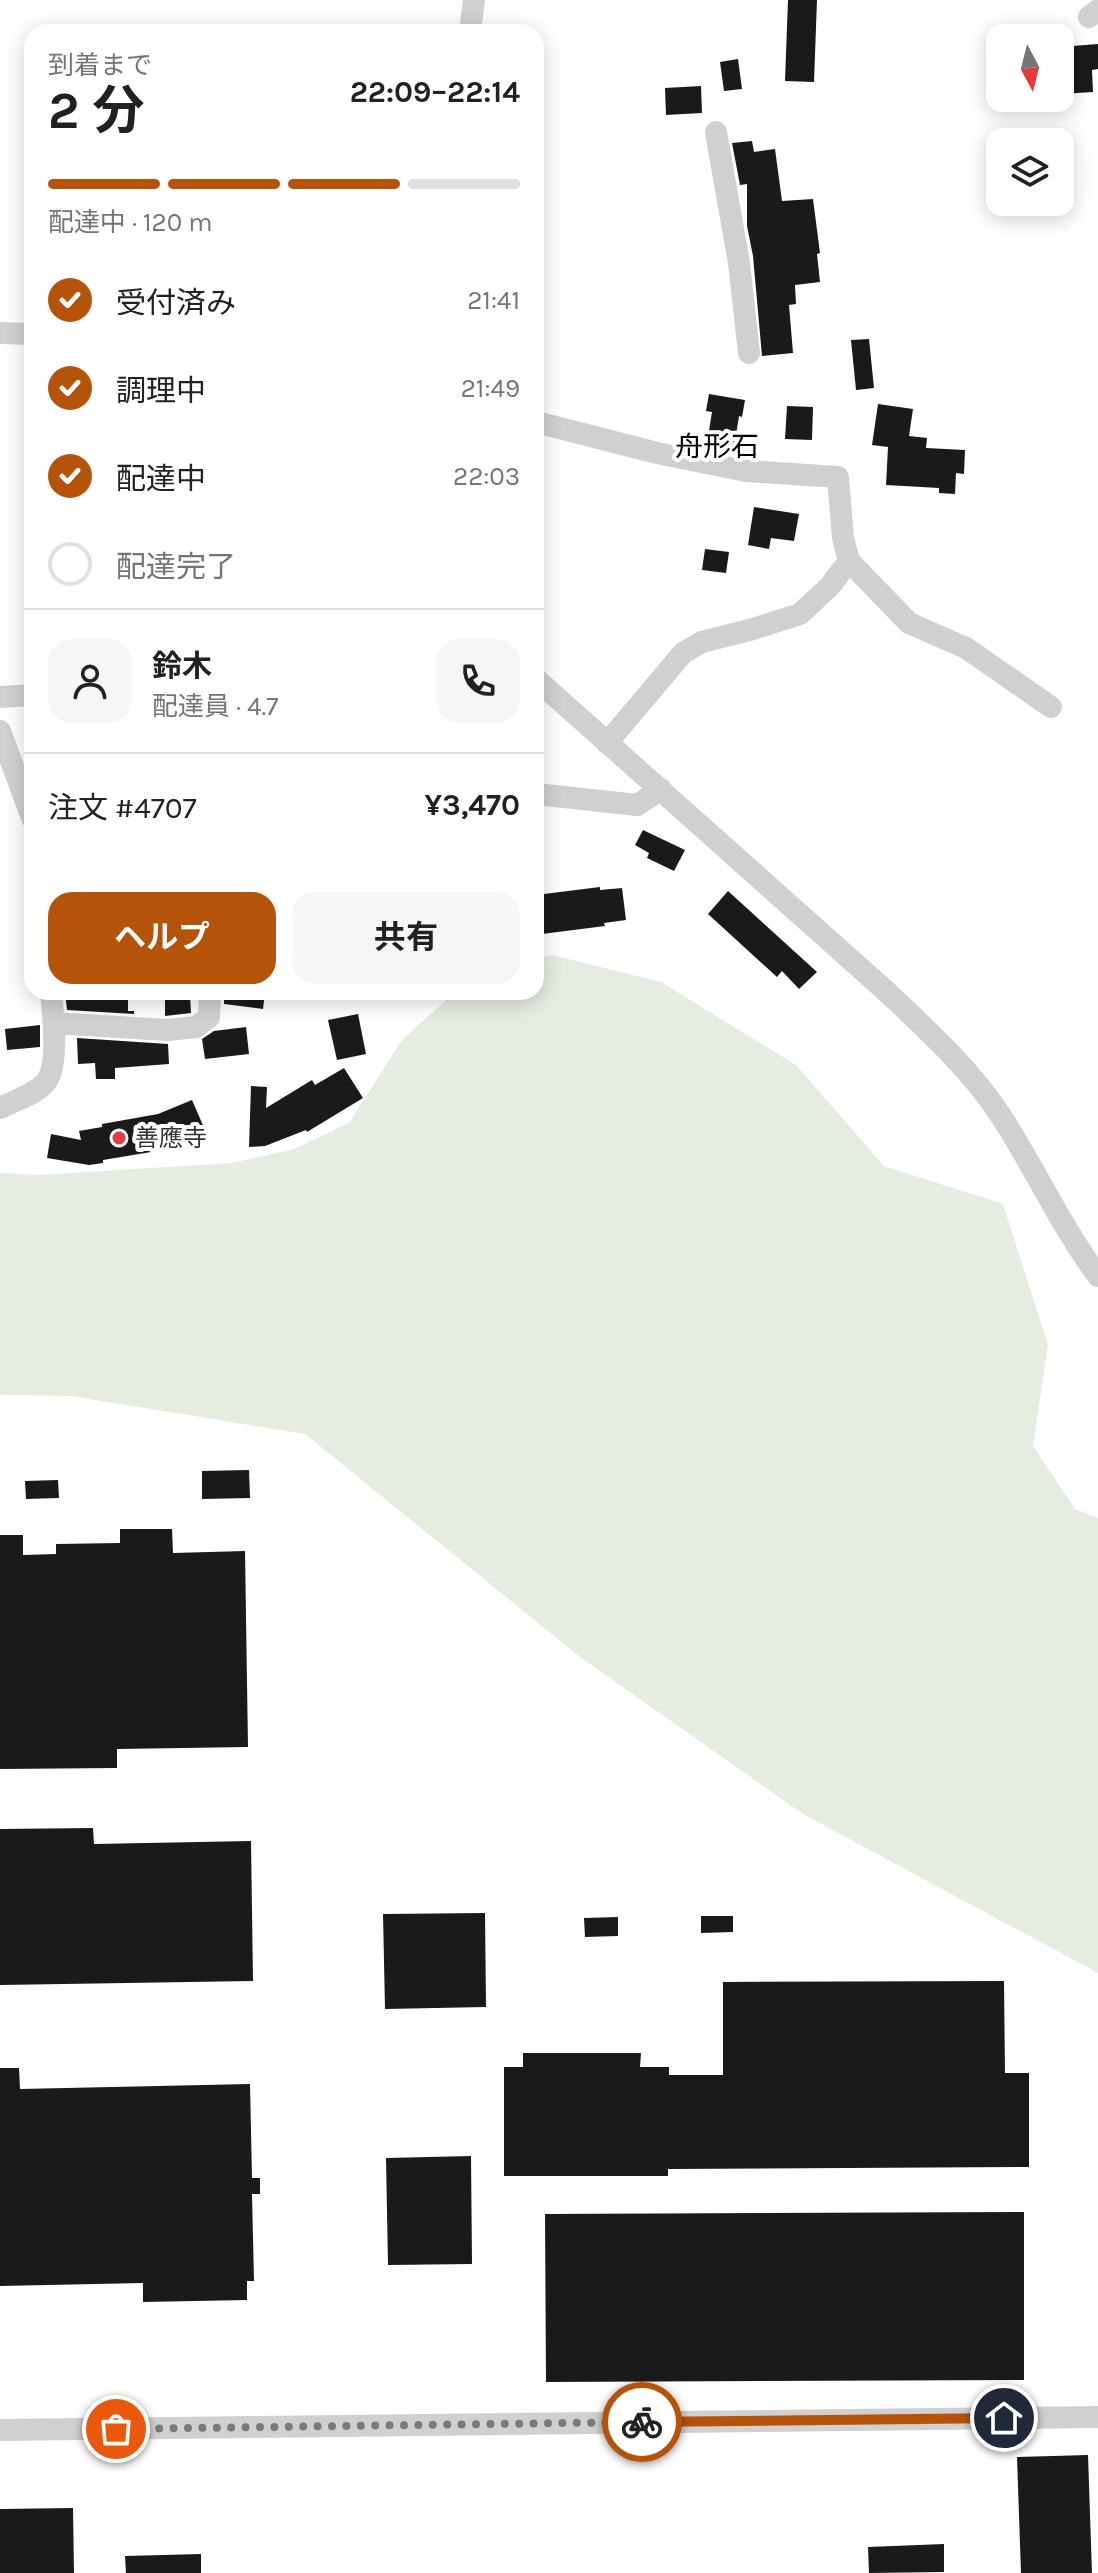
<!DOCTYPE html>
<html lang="ja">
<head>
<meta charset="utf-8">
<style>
  :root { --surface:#fff; --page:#f6f6f6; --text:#202124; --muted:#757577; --line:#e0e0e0; --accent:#b45309 }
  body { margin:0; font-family:Karla,"Noto Sans JP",sans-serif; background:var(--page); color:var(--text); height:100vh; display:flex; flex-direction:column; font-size:30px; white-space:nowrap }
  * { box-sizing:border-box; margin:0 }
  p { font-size:26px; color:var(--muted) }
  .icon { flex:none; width:44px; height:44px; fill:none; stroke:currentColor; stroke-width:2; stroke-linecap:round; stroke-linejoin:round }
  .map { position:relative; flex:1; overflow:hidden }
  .side { position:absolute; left:24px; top:24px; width:520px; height:976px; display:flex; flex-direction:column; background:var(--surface); border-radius:24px; box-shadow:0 4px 20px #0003 }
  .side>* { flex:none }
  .needle { width:52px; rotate:173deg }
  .controls { position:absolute; left:986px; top:24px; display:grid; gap:16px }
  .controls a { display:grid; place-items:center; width:88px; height:88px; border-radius:16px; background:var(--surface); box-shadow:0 4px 20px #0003; font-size:40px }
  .pin { position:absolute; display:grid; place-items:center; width:68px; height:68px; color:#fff; margin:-34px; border:4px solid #fff; border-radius:50%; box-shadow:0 2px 8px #0007 }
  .courier { position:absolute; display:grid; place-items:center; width:80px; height:80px; margin:-40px; border:6px solid #b45309; border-radius:50%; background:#fff; color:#222; box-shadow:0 2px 10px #0007 }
  .overview em { font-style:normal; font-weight:700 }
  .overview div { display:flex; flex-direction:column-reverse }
  .overview { display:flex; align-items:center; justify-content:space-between; height:136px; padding:0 24px }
  h1 { font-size:52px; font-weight:700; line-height:60px }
  .bar { display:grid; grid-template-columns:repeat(4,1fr); gap:12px 8px; align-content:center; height:96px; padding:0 24px }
  .bar i { height:10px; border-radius:6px; background:var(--line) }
  .bar .on { background:var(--accent) }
  .bar p { grid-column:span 4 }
  .line { display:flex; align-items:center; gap:20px; padding:0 24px; border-top:2px solid var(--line) }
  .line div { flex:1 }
  .round { display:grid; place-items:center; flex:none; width:84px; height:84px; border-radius:24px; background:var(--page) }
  ol { padding:0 24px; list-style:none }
  li { display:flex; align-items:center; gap:24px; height:88px }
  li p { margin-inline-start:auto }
  li .icon { padding:8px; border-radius:50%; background:var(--accent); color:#fff; stroke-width:4 }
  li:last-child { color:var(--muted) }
  li i { width:44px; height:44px; border:4px solid var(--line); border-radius:50% }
  .primary-button { display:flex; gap:16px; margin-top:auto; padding:16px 24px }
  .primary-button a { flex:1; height:92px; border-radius:24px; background:var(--accent); color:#fff; font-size:32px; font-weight:700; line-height:92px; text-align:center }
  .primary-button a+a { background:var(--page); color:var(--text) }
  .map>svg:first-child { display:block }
  .green { fill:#e6ecdf }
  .building { fill:#1a1a1a }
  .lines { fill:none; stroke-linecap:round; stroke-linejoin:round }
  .minor { stroke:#d0d0d0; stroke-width:22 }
  .done { stroke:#7a7a7a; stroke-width:8; stroke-dasharray:0 14.4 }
  .route { stroke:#b45309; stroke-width:10 }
  .poi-dot { fill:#e63946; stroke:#fff; stroke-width:3 }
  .labels { text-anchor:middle; stroke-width:8; stroke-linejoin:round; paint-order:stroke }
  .poi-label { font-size:24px; fill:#333; stroke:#fff; text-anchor:start }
  .quarter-label { font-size:28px; fill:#000; stroke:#fff }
</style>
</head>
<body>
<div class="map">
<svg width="1098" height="2573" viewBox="0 0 1098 2573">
  <rect width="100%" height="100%" fill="#fff"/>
  <path class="green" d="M552,955l109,27 135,83 88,101 119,38 45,141 -15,101 42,63 23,9v455l-295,-159 -223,-157 -275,-223 -234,-38 -71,-1v-222l38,2 194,-12 62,-14 55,-26 53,-83 53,-48h81v-32z"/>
  <path class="building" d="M788,0h29l-3,82 -29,-1z
    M1098,44v25l-6,1 1,22 -33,2v-47z
    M738,59l4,30 -18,2 -4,-29z
    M701,86l1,27 -36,2 -1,-27z
    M752,141l2,11 21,-3 7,52 31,-2 7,54 -3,1 3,28 -25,3 1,19 -7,1 4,48 -31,3 -9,-100 -6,-30v-42l-7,1 -8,-42z
    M869,339l5,49 -18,2 -5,-50z
    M709,394l36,6 -3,17 -3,-1 -6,38 -27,-5 6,-37 -6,-1z
    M878,404l35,5 -4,27 18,2 -1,10 39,2 -1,24 -8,-1 -1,21 -16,-1v-5l-53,-3 2,-38 -16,-2z
    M787,406l26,1 -1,33 -27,-1z
    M754,507l45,7 -5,27 -23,-3 -2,11 -21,-4z
    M705,549l24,3 -3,21 -24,-3z
    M643,830l42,20 -11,21 -27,-13 2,-5 -14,-8z
    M600,887v3l22,-2 4,32 -22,3 1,3 -63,8v-4l-6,1v-36z
    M728,891l89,81 -18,17 -17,-18 -5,6 -69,-63z
    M65,992h34v4h29v15h6v3l-67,-4z
    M224,992h41l-2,17 -39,-5z
    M165,995h25l1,18 -26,3z
    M358,1014l8,40 -29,6 -9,-40z
    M40,1025v22l-33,3 -2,-21z
    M246,1027l3,27 -44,5 -3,-20 12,-8z
    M77,1038l91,6 1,20 -54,4v11h-19l-1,-16 -17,1z
    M344,1068l19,30 -56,34 -1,-2 -41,16 -16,1 2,-61 16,1 -1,21 46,-28 3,5z
    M192,1100l13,30 -16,6 -3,-8 -37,15 2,9 -48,8v3l-14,2 -42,-7 4,-24 30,6 -2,-9 23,-4v-3l56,-10z
    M249,1470l1,28 -48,1v-28z
    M58,1480l1,18 -33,1 -1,-18z
    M120,1529h52l1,24 72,-2 3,196 -131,2v19l-117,1v-234h23v20l33,-1v-10l64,-1z
    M93,1828l1,16 157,-3 2,140 -253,4v-156z
    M485,1913l1,94 -101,2 -2,-95z
    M701,1916h32v16l-32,1z
    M618,1917v19l-33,1 -1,-19z
    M1004,1981l1,92h24v94l-361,2v7h-164v-109h19v-14h118l-1,14h29v8h54v-93z
    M0,2068h19l1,21 230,-5 2,94h8v16h-8l2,87h-7v19l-104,2v-19l-143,3z
    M471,2156l1,108 -84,1 -2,-107z
    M1024,2212v168l-478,2 -1,-168z
    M1088,2455l4,118h-71l-4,-116z
    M73,2508l1,65h-74v-64z
    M944,2544v28l-75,1 -1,-26z
    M201,2554v19h-75l-1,-17z"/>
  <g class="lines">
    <path class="minor" d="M1089,17l9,-7
      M470,32l4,-32
      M716,132l23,131 10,90
      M0,333l32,1
      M536,422l121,31 89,18 92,6 5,61 6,23 60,62 57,25 85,59
      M536,679l351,313c40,38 81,75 112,121 35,53 61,112 99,163
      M0,697l32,-2
      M0,731l32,87
      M607,743l76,-90 19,-11 51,-13 47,-15 30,-28 19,-25
      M536,794l101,11 24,-16
      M54,1023l113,7 29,-3 13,-10 1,-25
      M0,1108c13,-7 34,-13 44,-24 16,-14 9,-71 7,-92
      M0,2430l1098,-13"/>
  </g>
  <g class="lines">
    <path class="done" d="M116,2429l526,-7"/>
    <path class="route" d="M642,2422l362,-4"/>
  </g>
  <circle class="poi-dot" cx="119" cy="1138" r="8"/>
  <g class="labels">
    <g class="poi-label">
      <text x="135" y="1146">善應寺</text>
    </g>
    <g class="quarter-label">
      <text x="717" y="456">舟形石</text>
    </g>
  </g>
</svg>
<div class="controls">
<a><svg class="needle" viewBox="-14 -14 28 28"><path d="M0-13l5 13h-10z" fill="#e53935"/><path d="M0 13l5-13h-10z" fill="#757577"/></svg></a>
<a><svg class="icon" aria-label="layers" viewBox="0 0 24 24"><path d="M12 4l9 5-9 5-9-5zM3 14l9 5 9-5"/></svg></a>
</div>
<div class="pin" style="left:116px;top:2429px;background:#ea580c"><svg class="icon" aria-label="bag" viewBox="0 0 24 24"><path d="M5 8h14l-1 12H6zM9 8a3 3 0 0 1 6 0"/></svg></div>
<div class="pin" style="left:1004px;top:2418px;background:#1f2937"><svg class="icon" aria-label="home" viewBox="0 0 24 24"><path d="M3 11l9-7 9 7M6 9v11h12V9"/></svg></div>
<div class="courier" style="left:642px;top:2422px"><svg class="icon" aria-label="bike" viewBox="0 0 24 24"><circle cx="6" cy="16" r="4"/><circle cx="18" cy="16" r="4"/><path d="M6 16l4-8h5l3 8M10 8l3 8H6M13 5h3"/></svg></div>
<section class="side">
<div class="overview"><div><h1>2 分</h1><p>到着まで</p></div><em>22:09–22:14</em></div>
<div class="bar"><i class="on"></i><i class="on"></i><i class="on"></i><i></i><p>配達中 · 120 m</p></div>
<ol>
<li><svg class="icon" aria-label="check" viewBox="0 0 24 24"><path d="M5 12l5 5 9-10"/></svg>受付済み<p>21:41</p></li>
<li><svg class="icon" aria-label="check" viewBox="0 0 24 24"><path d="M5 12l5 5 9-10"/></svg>調理中<p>21:49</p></li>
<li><svg class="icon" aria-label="check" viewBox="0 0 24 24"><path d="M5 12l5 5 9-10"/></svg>配達中<p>22:03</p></li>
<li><i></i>配達完了</li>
</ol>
<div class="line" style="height:144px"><a class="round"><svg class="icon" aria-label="person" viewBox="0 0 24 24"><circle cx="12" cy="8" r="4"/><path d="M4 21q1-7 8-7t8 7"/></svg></a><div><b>鈴木</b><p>配達員 · 4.7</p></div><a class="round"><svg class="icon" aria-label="phone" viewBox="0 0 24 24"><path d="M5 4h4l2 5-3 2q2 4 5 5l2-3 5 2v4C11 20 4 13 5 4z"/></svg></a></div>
<div class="line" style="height:104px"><div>注文 #4707</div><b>¥3,470</b></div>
<div class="primary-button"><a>ヘルプ</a><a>共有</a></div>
</section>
</div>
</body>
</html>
